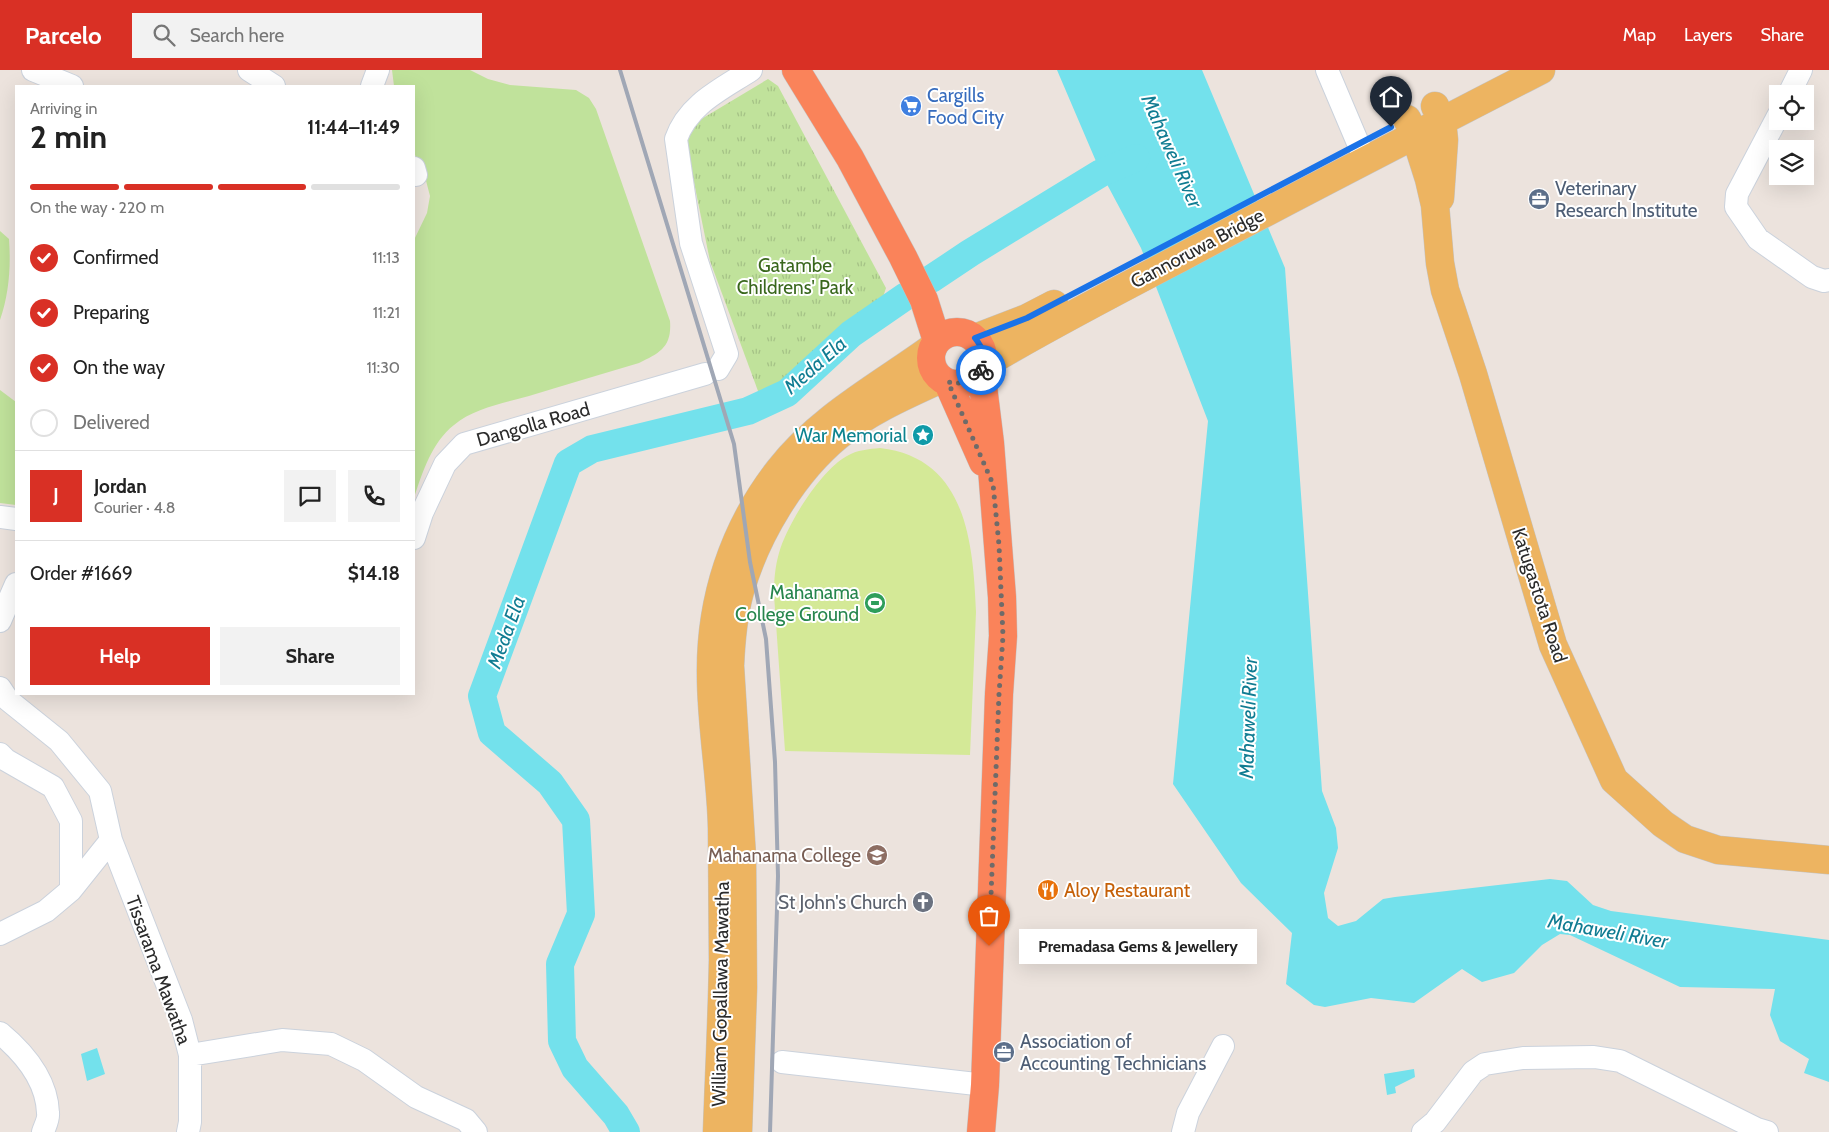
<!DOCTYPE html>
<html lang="en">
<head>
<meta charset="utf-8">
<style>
  :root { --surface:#fff; --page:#f2f2f2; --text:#222; --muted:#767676; --line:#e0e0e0; --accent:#d93025 }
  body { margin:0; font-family:Cabin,sans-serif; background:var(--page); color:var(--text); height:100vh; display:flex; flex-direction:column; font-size:19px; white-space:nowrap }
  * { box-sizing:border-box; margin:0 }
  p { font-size:16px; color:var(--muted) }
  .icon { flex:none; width:28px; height:28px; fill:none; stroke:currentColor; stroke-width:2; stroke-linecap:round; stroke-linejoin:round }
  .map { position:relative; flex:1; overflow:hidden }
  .side { position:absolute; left:15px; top:15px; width:400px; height:610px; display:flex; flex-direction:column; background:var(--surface); border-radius:0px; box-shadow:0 5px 20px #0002 }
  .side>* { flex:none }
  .tools { position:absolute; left:1769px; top:15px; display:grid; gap:10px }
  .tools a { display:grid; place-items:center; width:45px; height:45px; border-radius:0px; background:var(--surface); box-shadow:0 5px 20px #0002; font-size:25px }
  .pin { position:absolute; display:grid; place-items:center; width:42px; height:42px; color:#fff; margin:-51px -21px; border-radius:50% 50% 50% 0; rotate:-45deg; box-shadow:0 0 5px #0007 }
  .pin .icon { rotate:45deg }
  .courier { position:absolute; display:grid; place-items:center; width:50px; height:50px; margin:-25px; border:4px solid #1a73e8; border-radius:50%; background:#fff; color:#222; box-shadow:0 1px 6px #0007 }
  .bubble { position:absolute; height:35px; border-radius:0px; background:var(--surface); box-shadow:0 5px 20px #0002; font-size:16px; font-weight:700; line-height:35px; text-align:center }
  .headline em { font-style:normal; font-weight:700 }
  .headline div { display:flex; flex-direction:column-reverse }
  .headline { display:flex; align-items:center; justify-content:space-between; height:85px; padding:0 15px }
  h1 { font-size:32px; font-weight:700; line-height:38px }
  .bar { display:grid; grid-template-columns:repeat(4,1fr); gap:8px 5px; align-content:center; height:60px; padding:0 15px }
  .bar i { height:6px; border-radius:4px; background:var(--line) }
  .bar .selected { background:var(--accent) }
  .bar p { grid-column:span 4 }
  .line { display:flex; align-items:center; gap:12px; padding:0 15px; border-top:1px solid var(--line) }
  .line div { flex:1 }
  .round { display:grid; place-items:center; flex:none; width:52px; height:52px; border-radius:0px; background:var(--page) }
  ol { padding:0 15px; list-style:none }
  li { display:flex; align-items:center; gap:15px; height:55px }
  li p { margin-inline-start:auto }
  li .icon { padding:5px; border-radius:50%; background:var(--accent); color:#fff; stroke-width:4 }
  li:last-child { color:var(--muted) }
  li i { width:28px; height:28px; border:2px solid var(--line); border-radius:50% }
  .primary-button { display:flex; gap:10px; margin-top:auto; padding:10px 15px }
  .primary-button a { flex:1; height:58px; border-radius:0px; background:var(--accent); color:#fff; font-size:20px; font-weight:700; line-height:58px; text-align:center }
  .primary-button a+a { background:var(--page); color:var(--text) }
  header { display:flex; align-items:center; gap:30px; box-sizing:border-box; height:70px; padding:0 25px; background:var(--accent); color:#fff }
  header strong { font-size:24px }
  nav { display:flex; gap:28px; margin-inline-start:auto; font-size:18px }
  .search { width:350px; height:45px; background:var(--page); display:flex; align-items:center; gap:12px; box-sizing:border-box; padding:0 18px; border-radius:0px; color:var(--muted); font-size:19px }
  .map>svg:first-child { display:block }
  .grass { fill:url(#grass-tufts) }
  .garden { fill:#c0e29b }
  .pitch { fill:#d4e997 }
  .water { fill:#73e1ec }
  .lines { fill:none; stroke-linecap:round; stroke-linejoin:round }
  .river { stroke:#73e1ec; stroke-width:28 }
  .minor-casing { stroke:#cbd2dc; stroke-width:24 }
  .major-casing { stroke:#c4c4c4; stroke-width:29 }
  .highway-casing { stroke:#c4c4c4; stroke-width:29 }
  .minor { stroke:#fff; stroke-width:22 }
  .major { stroke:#edb461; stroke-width:28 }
  .highway { stroke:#fa835a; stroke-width:28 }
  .rail { stroke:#a0a7b5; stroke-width:4 }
  .done { stroke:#6f6b69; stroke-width:5; stroke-dasharray:0 9 }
  .route { stroke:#1a73e8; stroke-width:6 }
  .labels { text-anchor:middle; stroke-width:4; stroke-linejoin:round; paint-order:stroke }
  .shop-label { font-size:19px; fill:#366cbe; stroke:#fff; text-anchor:start }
  .service-label { font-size:19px; fill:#4e5e75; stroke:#fff; text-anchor:start }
  .street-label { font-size:19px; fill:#2b2b2b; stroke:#fff }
  .park-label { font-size:19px; fill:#39671c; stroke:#fff }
  .culture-label { font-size:19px; fill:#0d838f; stroke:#fff; text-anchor:end }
  .leisure-label { font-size:19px; fill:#27864d; stroke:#fff; text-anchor:end }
  .education-label { font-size:19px; fill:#785e54; stroke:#fff; text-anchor:end }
  .food-label { font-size:19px; fill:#c56008; stroke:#fff; text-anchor:start }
  .worship-label { font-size:19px; fill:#5b616d; stroke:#fff; text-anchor:end }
  .water-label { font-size:20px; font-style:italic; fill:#107c92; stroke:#fff }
</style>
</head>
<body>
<header>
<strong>Parcelo</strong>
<div class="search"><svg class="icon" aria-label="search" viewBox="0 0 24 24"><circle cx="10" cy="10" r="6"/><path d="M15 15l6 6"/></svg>Search here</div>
<nav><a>Map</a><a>Layers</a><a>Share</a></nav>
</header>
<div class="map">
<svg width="1829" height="1062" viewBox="0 0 1829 1062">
  <defs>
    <pattern id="grass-tufts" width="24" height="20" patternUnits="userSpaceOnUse" patternTransform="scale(1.25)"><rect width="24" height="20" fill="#c0e29b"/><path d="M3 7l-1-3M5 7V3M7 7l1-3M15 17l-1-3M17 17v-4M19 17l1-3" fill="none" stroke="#a5c286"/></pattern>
  </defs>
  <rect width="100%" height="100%" fill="#ece3dd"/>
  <path class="grass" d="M768,9l10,7 108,202 -4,12 -110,93 -14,-2 -48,-130 -24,-118 2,-16z"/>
  <path class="garden" d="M392,0h78l18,9 22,6 66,5 13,8 7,11 74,212c2,26 -10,32 -31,42 -37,11 -74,22 -110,33 -25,7 -55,12 -75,29 -22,17 -32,48 -40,73v-258l13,-27 3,-17 -6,-23 -10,-20v-67h-20z
    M0,161l9,8c2,28 0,55 -9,81z
    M0,320l16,12v103l-16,-2z"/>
  <path class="pitch" d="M880,378c86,10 93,93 96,164l-6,143 -185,-4 -11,-156c0,-15 1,-28 5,-42 8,-29 42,-83 68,-97 10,-6 22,-7 33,-8z"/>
  <path class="water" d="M1057,0h145l83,198 37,523 14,37 2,20 -14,45 4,25 10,8 18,-5 27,-22 12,-2 155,-18 17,2 26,24 18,6 218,29v142l-25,-9 5,-14 -29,-18 -10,-26 5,-26 -95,-2 -110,-52 -10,-1 -18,11 -28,28 -32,9 -20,-13 -48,34 -43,-5 -46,9 -11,-2 -28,-21 6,-51 -51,-50 -68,-99 35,-363 -67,-173 -40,-75z
    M97,978l8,26 -18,7 -6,-27z
    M1414,999l1,8 -20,10 1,6 -9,2 -3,-21z"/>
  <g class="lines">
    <path class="river" d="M931,209l39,-26 131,-80 35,-15
      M626,1062l-10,-17 -41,-47 -13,-27 -2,-77 21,-50 -5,-94 -26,-37 -58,-50 -10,-37 86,-233 24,-14 156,-38 39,-18 64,-59 55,-38"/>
    <g class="minor-casing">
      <path id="minor" d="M33,0l39,16
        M249,0l25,16
        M1327,0l39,92
        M372,16l6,-16
        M1789,24l12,-24
        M1778,46l-41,78 -1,13 22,32 54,38 12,4 5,-1
        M414,98l2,7
        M718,299l9,-15 -36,-111 -15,-104c12,-35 46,-50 75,-69
        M0,447l16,2
        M414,468l8,-25 23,-49 19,-20 241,-70
        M0,551l16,-37
        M0,618l8,12 51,41 41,50 11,49 70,180 9,35v67l-2,10
        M0,684l6,6 47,27 18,34v69
        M0,864l46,-23 25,-21 40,-50
        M0,963c24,20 47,48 48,80 1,6 -3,13 -5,19
        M190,985l92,-15 49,4 33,16 52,37 50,23 10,12
        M782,992l203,23
        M1183,1062l5,-19 35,-67
        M1423,1062l12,-10 38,-50 12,-8 38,-6 71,-1 26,4 137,68 10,3"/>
    </g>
    <g class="major-casing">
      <path id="major" d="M1435,36l7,15 2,19 -4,58
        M1407,49l8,16 14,44 6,26 5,58 5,27 28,84 80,271 61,135 49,44 22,15 33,11 111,10
        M975,268l52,-20 27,-14
        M982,296c65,-39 133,-74 200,-109 119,-64 239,-125 359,-187
        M717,1062c2,-57 5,-114 6,-172 0,-44 -1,-88 -1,-132 -1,-51 -11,-102 -11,-153 -1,-75 22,-146 68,-205 41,-53 102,-85 154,-123
        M738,1062l5,-144 -1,-131 -12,-191c1,-25 3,-50 10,-75 16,-56 53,-118 98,-155 31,-25 68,-41 103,-57"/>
    </g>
    <g class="highway-casing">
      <path id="highway" d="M796,0l54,88 53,99 21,43 13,41
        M931 288a26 26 0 1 1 52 0a26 26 0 1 1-52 0Z
        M981,300l9,73 12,154 1,39 -4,58 -14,391 -4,47
        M948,313l35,79"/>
    </g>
    <use href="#minor" class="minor"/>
    <use href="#major" class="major"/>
    <use href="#highway" class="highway"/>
    <path class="rail" d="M620,0l114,374 16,118 16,77 9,123 3,114 -8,256"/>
  </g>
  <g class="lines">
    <path class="done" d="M981,300c-9,12 -18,15 -33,12l45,102 6,61 4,91 -4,58 -10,252"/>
    <path class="route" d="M981,300c5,-13 2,-22 -6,-32l52,-20 364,-191"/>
  </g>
  <defs>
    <g id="supermarket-disc" transform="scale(1.125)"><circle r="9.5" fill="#3f7fe0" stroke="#fff"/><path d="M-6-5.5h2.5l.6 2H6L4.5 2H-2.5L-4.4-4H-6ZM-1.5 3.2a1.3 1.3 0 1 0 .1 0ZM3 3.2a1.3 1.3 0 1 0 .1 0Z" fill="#fff"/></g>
    <g id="office-disc" transform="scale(1.125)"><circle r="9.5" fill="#5c6f8a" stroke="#fff"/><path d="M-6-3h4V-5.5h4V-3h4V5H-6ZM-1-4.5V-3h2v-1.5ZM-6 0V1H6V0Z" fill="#fff"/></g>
    <g id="sight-disc" transform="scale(1.125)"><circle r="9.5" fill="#0f9aa8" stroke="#fff"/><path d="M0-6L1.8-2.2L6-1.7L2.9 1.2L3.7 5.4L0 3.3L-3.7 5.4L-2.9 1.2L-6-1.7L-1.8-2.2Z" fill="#fff"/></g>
    <g id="stadium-disc" transform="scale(1.125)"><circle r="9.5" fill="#2e9e5b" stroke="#fff"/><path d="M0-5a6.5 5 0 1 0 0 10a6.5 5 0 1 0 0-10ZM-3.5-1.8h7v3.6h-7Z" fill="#fff"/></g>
    <g id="school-disc" transform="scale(1.125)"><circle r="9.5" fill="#8d6e63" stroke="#fff"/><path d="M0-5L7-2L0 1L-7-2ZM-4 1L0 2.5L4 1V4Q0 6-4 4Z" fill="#fff"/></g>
    <g id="restaurant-disc" transform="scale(1.125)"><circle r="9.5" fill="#e8710a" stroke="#fff"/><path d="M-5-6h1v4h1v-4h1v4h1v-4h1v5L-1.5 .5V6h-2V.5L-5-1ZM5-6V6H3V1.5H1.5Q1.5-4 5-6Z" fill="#fff"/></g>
    <g id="church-disc" transform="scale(1.125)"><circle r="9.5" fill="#6b7280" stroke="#fff"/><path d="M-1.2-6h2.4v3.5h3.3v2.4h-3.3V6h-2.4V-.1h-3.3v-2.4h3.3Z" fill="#fff"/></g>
  </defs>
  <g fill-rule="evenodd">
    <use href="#supermarket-disc" x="911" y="36"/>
    <use href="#office-disc" x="1539" y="129"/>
    <use href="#sight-disc" x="923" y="365"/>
    <use href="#stadium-disc" x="875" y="533"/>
    <use href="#school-disc" x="877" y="785"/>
    <use href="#restaurant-disc" x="1048" y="820"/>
    <use href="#church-disc" x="923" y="832"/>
    <use href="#office-disc" x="1004" y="982"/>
  </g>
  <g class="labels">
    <g class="shop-label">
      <text x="927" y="32">Cargills<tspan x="927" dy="22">Food City</tspan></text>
    </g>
    <g class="service-label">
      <text x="1555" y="125">Veterinary<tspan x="1555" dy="22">Research Institute</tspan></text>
      <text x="1020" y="978">Association of<tspan x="1020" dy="22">Accounting Technicians</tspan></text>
    </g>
    <g class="street-label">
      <text transform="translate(1197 178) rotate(-28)" y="7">Gannoruwa Bridge</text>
      <text transform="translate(533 354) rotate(-16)" y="7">Dangolla Road</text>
      <text transform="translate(1540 525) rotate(72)" y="7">Katugastota Road</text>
      <text transform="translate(159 900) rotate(70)" y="7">Tissarama Mawatha</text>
      <text transform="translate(720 924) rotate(-89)" y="7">William Gopallawa Mawatha</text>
    </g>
    <g class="park-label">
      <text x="795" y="202">Gatambe<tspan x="795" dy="22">Childrens' Park</tspan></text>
    </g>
    <g class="culture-label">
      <text x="907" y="372">War Memorial</text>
    </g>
    <g class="leisure-label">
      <text x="859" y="529">Mahanama<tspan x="859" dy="22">College Ground</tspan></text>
    </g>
    <g class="education-label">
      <text x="861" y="792">Mahanama College</text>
    </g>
    <g class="food-label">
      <text x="1064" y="827">Aloy Restaurant</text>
    </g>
    <g class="worship-label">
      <text x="907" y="839">St John's Church</text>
    </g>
    <g class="water-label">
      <text transform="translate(1172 81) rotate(66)" y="7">Mahaweli River</text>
      <text transform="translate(815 295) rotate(-41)" y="7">Meda Ela</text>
      <text transform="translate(506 562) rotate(-70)" y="7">Meda Ela</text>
      <text transform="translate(1248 648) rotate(-88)" y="7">Mahaweli River</text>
      <text transform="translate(1608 861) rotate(10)" y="7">Mahaweli River</text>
    </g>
  </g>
</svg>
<div class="tools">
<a><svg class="icon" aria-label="locate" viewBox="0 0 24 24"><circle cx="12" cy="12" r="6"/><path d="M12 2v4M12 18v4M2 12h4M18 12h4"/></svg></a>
<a><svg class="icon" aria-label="layers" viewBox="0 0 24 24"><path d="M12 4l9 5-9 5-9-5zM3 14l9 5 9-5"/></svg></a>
</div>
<div class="pin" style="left:989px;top:876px;background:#ea580c"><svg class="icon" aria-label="bag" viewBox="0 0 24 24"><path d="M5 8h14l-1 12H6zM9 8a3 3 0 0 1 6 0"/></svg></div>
<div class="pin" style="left:1391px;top:57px;background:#1f2937"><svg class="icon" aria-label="home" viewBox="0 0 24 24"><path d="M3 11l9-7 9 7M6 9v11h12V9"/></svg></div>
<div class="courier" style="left:981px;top:300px"><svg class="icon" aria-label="bike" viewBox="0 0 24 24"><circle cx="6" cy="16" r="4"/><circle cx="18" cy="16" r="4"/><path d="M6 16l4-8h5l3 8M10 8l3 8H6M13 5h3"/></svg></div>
<div class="bubble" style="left:1019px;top:859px;width:238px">Premadasa Gems &amp; Jewellery</div>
<section class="side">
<div class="headline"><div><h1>2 min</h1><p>Arriving in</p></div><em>11:44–11:49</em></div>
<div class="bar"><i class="selected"></i><i class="selected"></i><i class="selected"></i><i></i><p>On the way · 220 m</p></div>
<ol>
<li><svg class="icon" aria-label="check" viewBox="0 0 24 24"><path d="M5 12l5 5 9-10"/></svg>Confirmed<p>11:13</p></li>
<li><svg class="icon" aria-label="check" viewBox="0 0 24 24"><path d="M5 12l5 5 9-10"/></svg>Preparing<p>11:21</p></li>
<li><svg class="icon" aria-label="check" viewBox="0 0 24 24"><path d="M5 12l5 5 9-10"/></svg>On the way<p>11:30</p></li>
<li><i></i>Delivered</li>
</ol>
<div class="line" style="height:90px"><b class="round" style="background:var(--accent);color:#fff">J</b><div><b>Jordan</b><p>Courier · 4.8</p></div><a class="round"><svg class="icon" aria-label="chat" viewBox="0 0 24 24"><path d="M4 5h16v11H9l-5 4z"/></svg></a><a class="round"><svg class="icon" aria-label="phone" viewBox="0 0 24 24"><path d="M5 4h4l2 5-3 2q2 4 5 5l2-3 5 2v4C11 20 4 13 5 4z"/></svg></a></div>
<div class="line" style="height:65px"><div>Order #1669</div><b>$14.18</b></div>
<div class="primary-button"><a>Help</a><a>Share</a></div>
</section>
</div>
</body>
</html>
